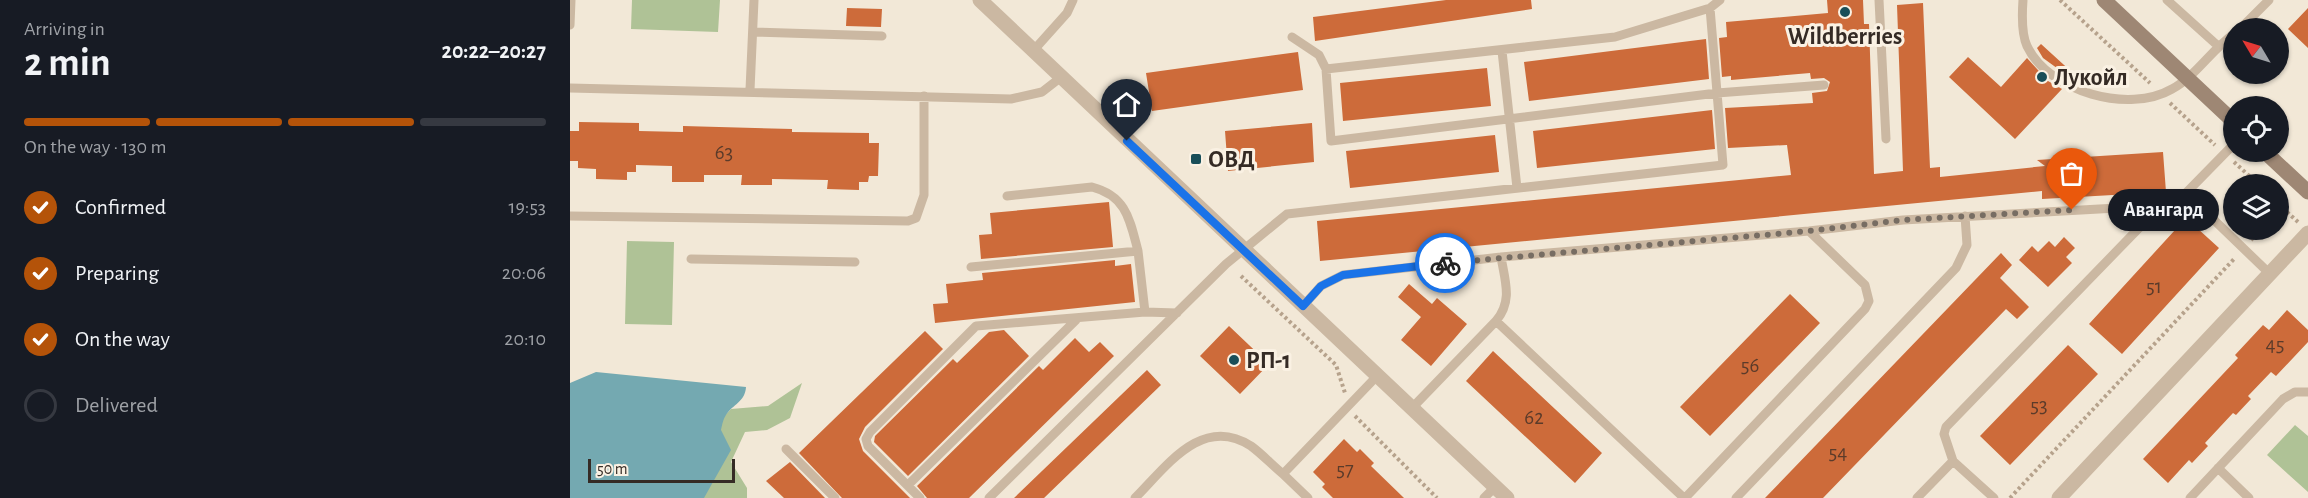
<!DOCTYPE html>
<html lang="en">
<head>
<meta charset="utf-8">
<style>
  :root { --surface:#171b24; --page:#242831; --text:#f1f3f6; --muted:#9ea1a6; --line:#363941; --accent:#b45309 }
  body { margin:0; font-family:"Alegreya Sans",sans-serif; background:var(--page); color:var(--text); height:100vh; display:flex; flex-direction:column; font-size:22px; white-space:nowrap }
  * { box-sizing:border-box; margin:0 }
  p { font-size:20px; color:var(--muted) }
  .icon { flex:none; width:33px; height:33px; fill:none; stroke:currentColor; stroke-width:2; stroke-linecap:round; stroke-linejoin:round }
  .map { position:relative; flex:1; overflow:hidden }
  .sheet { display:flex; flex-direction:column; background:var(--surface); width:570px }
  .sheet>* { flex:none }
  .needle { width:39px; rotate:308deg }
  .controls { position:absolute; left:1653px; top:18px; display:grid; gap:12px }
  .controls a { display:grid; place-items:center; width:66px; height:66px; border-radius:50%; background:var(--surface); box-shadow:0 2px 4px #0004; font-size:30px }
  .scale { position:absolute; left:18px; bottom:15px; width:147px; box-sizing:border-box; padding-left:6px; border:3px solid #352b25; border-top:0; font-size:16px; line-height:21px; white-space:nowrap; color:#352b25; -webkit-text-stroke:4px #faf1e3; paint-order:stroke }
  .pin { position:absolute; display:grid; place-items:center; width:51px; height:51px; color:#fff; margin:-62px -26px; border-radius:50% 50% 50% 0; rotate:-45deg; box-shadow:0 0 6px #0007 }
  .pin .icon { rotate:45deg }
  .courier { position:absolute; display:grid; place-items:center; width:60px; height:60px; margin:-30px; border:4px solid #1a73e8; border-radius:50%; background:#fff; color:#222; box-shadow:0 2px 8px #0007 }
  .bubble { position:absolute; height:42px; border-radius:21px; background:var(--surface); box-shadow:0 2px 4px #0004; font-size:20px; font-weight:700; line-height:42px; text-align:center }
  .overview em { font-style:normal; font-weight:700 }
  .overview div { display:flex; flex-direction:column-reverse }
  .overview { display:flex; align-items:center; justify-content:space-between; height:102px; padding:0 24px }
  h1 { font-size:39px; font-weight:700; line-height:45px }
  .bar { display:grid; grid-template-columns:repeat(4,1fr); gap:9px 6px; align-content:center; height:72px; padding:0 24px }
  .bar i { height:8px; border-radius:4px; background:var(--line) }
  .bar .selected { background:var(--accent) }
  .bar p { grid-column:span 4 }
  ol { padding:0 24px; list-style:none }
  li { display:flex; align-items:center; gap:18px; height:66px }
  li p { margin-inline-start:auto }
  li .icon { padding:6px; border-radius:50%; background:var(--accent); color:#fff; stroke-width:4 }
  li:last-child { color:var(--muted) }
  li i { width:33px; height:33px; border:3px solid var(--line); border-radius:50% }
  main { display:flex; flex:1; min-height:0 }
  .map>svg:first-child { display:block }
  .green { fill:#afc296 }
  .water { fill:#74a9b1 }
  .building { fill:#cd6b3a }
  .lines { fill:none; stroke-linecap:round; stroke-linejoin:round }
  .path { stroke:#b6a28c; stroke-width:4; stroke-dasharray:3 3; stroke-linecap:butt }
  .service { stroke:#cbb8a2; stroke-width:9 }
  .minor { stroke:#cbb8a2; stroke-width:15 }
  .tertiary { stroke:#cbb8a2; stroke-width:15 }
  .secondary { stroke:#9e8774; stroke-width:15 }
  .done { stroke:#776d63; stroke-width:6; stroke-dasharray:0 10.8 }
  .route { stroke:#1a73e8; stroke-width:8 }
  .poi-dot { fill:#194e58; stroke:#faf1e3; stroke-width:2 }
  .labels { text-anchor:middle; stroke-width:6; stroke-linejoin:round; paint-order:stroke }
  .number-label { font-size:21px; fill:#5b3b2a }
  .poi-label { font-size:24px; font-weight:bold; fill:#352b25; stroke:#faf1e3; text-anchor:start }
</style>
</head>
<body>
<main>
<section class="sheet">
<div class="overview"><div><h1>2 min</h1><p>Arriving in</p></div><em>20:22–20:27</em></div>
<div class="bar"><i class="selected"></i><i class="selected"></i><i class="selected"></i><i></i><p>On the way · 130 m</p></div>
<ol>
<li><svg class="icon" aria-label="check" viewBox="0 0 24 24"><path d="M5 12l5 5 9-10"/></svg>Confirmed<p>19:53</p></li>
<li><svg class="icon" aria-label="check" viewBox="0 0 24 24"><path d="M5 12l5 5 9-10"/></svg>Preparing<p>20:06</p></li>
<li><svg class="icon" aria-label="check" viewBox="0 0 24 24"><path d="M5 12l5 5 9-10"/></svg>On the way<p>20:10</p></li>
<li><i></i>Delivered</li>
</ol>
</section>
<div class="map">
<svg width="1738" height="498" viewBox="0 0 1738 498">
  <rect width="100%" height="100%" fill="#f2e8d7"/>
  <path class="green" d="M62,0h88l-2,32 -87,-3z
    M57,241l47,1 -2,83 -47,-1z
    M232,383l-12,35 -23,12 -22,2 -14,30 16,26v10h-61l13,-55 32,-34 37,-3z
    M1725,425l13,11v56l-41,-37z"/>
  <path class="water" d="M26,372l150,15c-1,15 -13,17 -20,28 -3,4 -4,11 -5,15l10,20 -27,48h-134v-115z"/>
  <path class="building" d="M876,0h85l1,9 -217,32 -2,-24z
    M1257,0h36l1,24h5l5,150 29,-3 -6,-166 26,-2 7,165 10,-1v10l105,-11 -8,-6 126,-8 3,40 -124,7v-8l-722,70 -3,-40 474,-46 -4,-30 -59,3 -3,-40 88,-5 -1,-10 15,-2 3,-9 -6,-4 -13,1 -1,-6 -79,7v-4l-9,1 -3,-39 8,-1 -1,-15 102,-9z
    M277,8l35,1 -1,18 -35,-1z
    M1738,8v40l-20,-19z
    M1136,39l3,40 -180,22 -5,-39z
    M1471,44l34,31 -3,4 -29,-21 -6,-10z
    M728,52l5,38 -151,21 -6,-38z
    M1398,57l33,30 26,-29 21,23 14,8 -47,50 -66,-62z
    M917,68l4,38 -148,15 -3,-38z
    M1142,110l3,39 -178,19 -4,-37z
    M9,122l60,1v8l44,1v-6l109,3v3l77,1v10h10l-1,33h-9l-1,6h-9v8l-32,-1 1,-9 -56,-1v6h-31l1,-10h-38v7h-32v-16l-36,-1v7h-9v8l-31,-1v-10l-18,-1v-7h-8v-30h9z
    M742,123l2,39 -86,9 -3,-40z
    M925,135l4,37 -149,16 -4,-37z
    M539,202l4,45 -132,12 -2,-24 13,-1 -2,-21z
    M1616,218l33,30 -97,106 -33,-30z
    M1494,237l11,11 -9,9 6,6 -24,24 -29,-27 13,-14 6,6 11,-11 6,6z
    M1431,253l11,12 -12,13 29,29 -12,12 -11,-10 -183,189h-58z
    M545,260v6l16,-2 4,38 -200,21 -2,-19 15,-1 -2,-19 37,-4 -1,-7z
    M839,284l23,20 5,-6 30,26 -36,42 -30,-26 20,-23 -23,-20z
    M1220,294l30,29 -110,113 -30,-29z
    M1717,310l21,20v12l-32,34 -5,-4 -23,24 3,3 -15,16 -3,-2 -28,30 3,3 -16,17 -3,-3 -21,23 -25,-24 95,-101 -3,-3 28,-30 6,5z
    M659,326l40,38 -29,30 -40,-38z
    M434,330l25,26 -121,120 -34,-34 1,-6 78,-77 4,4 32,-31z
    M355,331l18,18 -78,78 -6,12 4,12 47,47h-68l-43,-45z
    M505,338l14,14 11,-10 14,14 -145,142h-42l-10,-12 122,-120 4,4z
    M1498,345l30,29 -88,91 -30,-29z
    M923,351l109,102 -27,30 -109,-102z
    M577,370l14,15 -117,113h-30z
    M774,439l13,13 3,-3 14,14 -3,3 33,32h-71l-11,-11 3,-3 -12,-12z
    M220,462l35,36h-41l-18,-17z"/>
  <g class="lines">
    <path class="path" d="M1490,0l90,83
      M1600,103l45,42
      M1664,162l24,22
      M1708,204l20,18
      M1681,240l10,-10
      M671,276l95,89 9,28
      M785,416l82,82
      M1440,498l224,-239"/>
    <path class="service" d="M1309,0l7,139
      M1453,0c-1,14 -2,33 4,46 22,46 102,68 145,43 24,-13 39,-39 62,-55
      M1597,0l50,45
      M0,25l1,-25
      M1671,28l28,-28
      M183,32l129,4
      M722,37l27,18 7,14 289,-32 95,-29 10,-8
      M463,51l34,-38 6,-13
      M932,51l15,137
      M756,69l5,72 386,-48 107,-8
      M0,88l441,11 31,-7 18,-14
      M180,90l4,-90
      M1616,193l84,81
      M437,196l85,-9c35,9 38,34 46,64
      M0,216l338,5 8,-3 8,-23v-99
      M121,259l164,3
      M401,267l167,-16 7,61
      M733,306l18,-20 22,-11 158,-18 308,-26 94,-11 232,-13 29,3
      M926,321c17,-20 9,-40 5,-64
      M842,408l84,-87 188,177
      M216,449l49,49
      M1383,461l-9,-27 2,-7 192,-198 48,-36 48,-49
      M1648,468l31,30
      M713,474l25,24
      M338,485l168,-165
      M350,498l-52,-52 -2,-7 4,-7 106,-106 169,-14 32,1
      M419,498l237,-234 61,-50 436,-49 -13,-157
      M565,498c31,-31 67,-84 116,-52 11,8 21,19 32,28l95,-99
      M914,498l11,-11
      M1115,498l180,-189 4,-8 -4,-16 -56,-54
      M1166,498l220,-230 11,-23 -2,-29
      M1347,498l36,-37 41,37
      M1620,498l93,-99 12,-7h13"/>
    <path class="minor" d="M1489,498l249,-265"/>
    <path class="tertiary" d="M410,0l527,498"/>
    <path class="secondary" d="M1534,0l130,122
      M1695,152l43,40"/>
  </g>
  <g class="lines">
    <path class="done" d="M875,263l364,-32 94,-11 169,-10"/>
    <path class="route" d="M557,141l176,165 18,-20 22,-11 102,-12"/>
  </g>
  <g class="poi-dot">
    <circle cx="1275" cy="12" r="6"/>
    <circle cx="1472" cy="77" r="6"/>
    <rect x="620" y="153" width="12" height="12" rx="3"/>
    <circle cx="664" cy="360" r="6"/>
  </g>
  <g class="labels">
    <g class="number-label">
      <text x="154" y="159">63</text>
      <text x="1584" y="293">51</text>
      <text x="1705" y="351">45</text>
      <text x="1180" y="372">56</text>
      <text x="1469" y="412">53</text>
      <text x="964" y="424">62</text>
      <text x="1268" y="459">54</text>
      <text x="775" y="476">57</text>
    </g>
    <g class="poi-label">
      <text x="1275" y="44" text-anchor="middle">Wildberries</text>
      <text x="1484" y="85">Лукойл</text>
      <text x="638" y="167">ОВД</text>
      <text x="676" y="368">РП-1</text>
    </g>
  </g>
</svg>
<div class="controls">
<a><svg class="needle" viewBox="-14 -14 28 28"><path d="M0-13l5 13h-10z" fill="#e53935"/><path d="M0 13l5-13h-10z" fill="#9ea1a6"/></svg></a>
<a><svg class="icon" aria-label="locate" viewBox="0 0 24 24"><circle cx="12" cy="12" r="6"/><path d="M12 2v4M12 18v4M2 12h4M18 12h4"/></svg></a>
<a><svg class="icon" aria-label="layers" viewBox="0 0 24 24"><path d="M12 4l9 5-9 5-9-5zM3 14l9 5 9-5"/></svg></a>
</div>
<div class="scale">50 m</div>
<div class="pin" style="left:1502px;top:210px;background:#ea580c"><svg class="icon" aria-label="bag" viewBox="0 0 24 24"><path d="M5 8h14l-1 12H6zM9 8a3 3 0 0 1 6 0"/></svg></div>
<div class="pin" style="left:557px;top:141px;background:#1f2937"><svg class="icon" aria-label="home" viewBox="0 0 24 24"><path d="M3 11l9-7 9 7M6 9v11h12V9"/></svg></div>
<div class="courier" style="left:875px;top:263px"><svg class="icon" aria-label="bike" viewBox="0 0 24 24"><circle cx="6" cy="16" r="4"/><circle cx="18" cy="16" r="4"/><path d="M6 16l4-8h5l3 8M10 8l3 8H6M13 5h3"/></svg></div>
<div class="bubble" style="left:1538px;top:189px;width:111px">Авангард</div>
</div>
</main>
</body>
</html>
